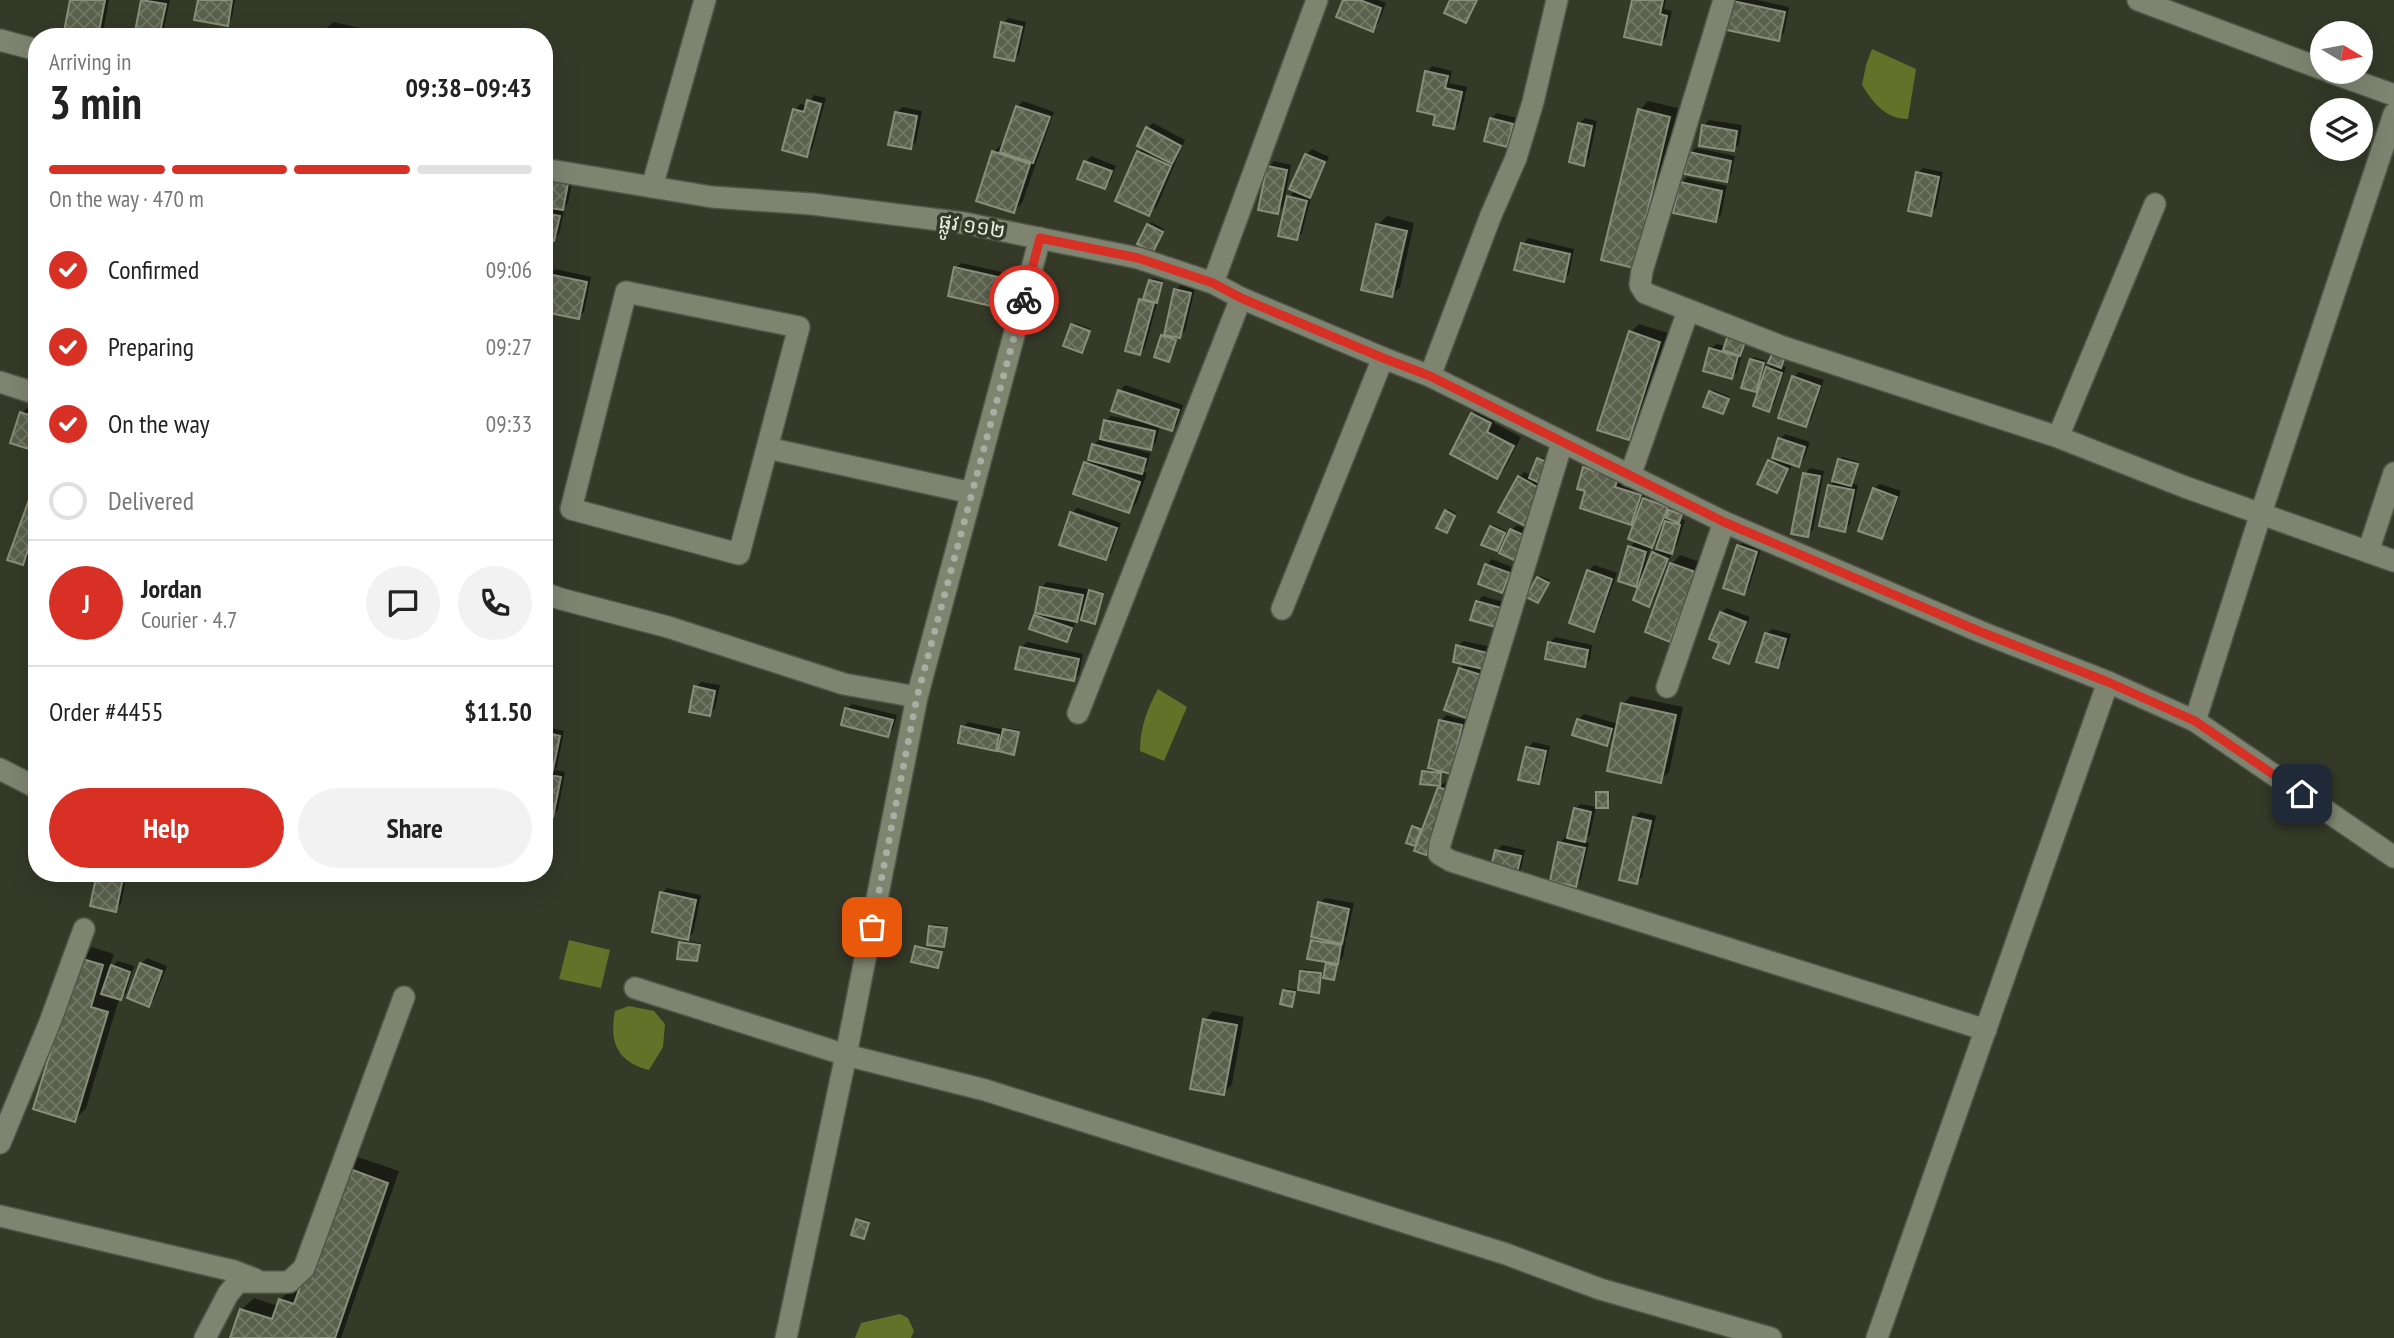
<!DOCTYPE html>
<html lang="en">
<head>
<meta charset="utf-8">
<style>
  :root { --surface:#fff; --page:#f2f2f2; --text:#222; --muted:#767676; --line:#e0e0e0; --accent:#d93025 }
  body { margin:0; font-family:"PT Sans Narrow","Noto Sans Khmer",sans-serif; background:var(--page); color:var(--text); height:100vh; display:flex; flex-direction:column; font-size:26px; white-space:nowrap }
  * { box-sizing:border-box; margin:0 }
  p { font-size:23px; color:var(--muted) }
  .icon { flex:none; width:38px; height:38px; fill:none; stroke:currentColor; stroke-width:2; stroke-linecap:round; stroke-linejoin:round }
  .map { position:relative; flex:1; overflow:hidden }
  .sheet { position:absolute; left:28px; top:28px; width:525px; height:854px; display:flex; flex-direction:column; background:var(--surface); border-radius:28px; box-shadow:0 7px 28px #0002 }
  .sheet>* { flex:none }
  .needle { width:46px; rotate:100deg }
  .buttons { position:absolute; left:2310px; top:21px; display:grid; gap:14px }
  .buttons a { display:grid; place-items:center; width:63px; height:63px; border-radius:50%; background:var(--surface); box-shadow:0 7px 28px #0002; font-size:35px }
  .pin { position:absolute; display:grid; place-items:center; width:60px; height:60px; color:#fff; margin:-30px; border-radius:14px; box-shadow:0 4px 10px #0006 }
  .courier { position:absolute; display:grid; place-items:center; width:70px; height:70px; margin:-35px; border:5px solid #d93025; border-radius:50%; background:#fff; color:#222; box-shadow:0 2px 9px #0007 }
  .headline em { font-style:normal; font-weight:600 }
  .headline div { display:flex; flex-direction:column-reverse }
  .headline { display:flex; align-items:center; justify-content:space-between; height:119px; padding:0 21px }
  h1 { font-size:46px; font-weight:600; line-height:52px }
  .bar { display:grid; grid-template-columns:repeat(4,1fr); gap:10px 7px; align-content:center; height:84px; padding:0 21px }
  .bar i { height:9px; border-radius:5px; background:var(--line) }
  .bar .on { background:var(--accent) }
  .bar p { grid-column:span 4 }
  .line { display:flex; align-items:center; gap:18px; padding:0 21px; border-top:2px solid var(--line) }
  .line div { flex:1 }
  .round { display:grid; place-items:center; flex:none; width:74px; height:74px; border-radius:37px; background:var(--page) }
  ol { padding:0 21px; list-style:none }
  li { display:flex; align-items:center; gap:21px; height:77px }
  li p { margin-inline-start:auto }
  li .icon { padding:7px; border-radius:50%; background:var(--accent); color:#fff; stroke-width:4 }
  li:last-child { color:var(--muted) }
  li i { width:38px; height:38px; border:4px solid var(--line); border-radius:50% }
  .action { display:flex; gap:14px; margin-top:auto; padding:14px 21px }
  .action a { flex:1; height:80px; border-radius:42px; background:var(--accent); color:#fff; font-size:28px; font-weight:600; line-height:80px; text-align:center }
  .action a+a { background:var(--page); color:var(--text) }
  .map>svg:first-child { display:block }
  .water { fill:#647128 }
  .shadow { fill:#0007; fill-rule:evenodd }
  .building { fill:url(#building-cross-hatch); stroke:#898e7a; stroke-width:2 }
  .lines { fill:none; stroke-linecap:round; stroke-linejoin:round }
  .street-casing { stroke:#515547; stroke-width:24 }
  .secondary-casing { stroke:#515547; stroke-width:24 }
  .street { stroke:#7f8471; stroke-width:21 }
  .secondary { stroke:#7f8471; stroke-width:21 }
  .done { stroke:#aaada1; stroke-width:7; stroke-dasharray:0 12.6 }
  .route { stroke:#d93025; stroke-width:9 }
  .labels { text-anchor:middle; stroke-width:7; stroke-linejoin:round; paint-order:stroke }
  .street-label { font-size:21px; fill:#e9ece2; stroke:#353928 }
</style>
</head>
<body>
<div class="map">
<svg width="2394" height="1338" viewBox="0 0 2394 1338">
  <defs>
    <pattern id="building-cross-hatch" width="8" height="8" patternUnits="userSpaceOnUse" patternTransform="scale(1.75)"><rect width="8" height="8" fill="#5b604d"/><path d="M0 0l8 8M0 8l8-8" fill="none" stroke="#737766"/></pattern>
  </defs>
  <rect width="100%" height="100%" fill="#353928"/>
  <path class="water" d="M1872,49l44,20 -8,50c-22,0 -35,-16 -46,-34l4,-20z
    M1158,689l29,18 -23,54 -24,-10c0,-23 7,-42 18,-62z
    M569,940l41,10 -9,38 -42,-9z
    M629,1006l25,5 11,13 -2,23 -14,23c-32,-8 -40,-28 -34,-59z
    M900,1314l8,4 6,13 -3,7h-56l6,-15z"/>
  <path class="shadow" d="M72,0h37l-7,37h-37z
    M143,0h27l-8,37h-26z
    M200,0h35l-3,18 -5,6z
    M1345,0h33l8,3 -8,21 -6,5z
    M1452,0h26l-7,16 -5,5z
    M1634,0h32l-2,9 8,2 -6,27 -5,5z
    M1731,0h26l32,7 -5,26 -6,6z
    M1008,18l18,4 -7,32 -5,5 -11,-36z
    M333,22l27,6 -2,8 -30,-7v4l-4,-2z
    M1432,66l20,5 -3,12 18,4 -8,35 -5,5 -17,-14 -10,-41z
    M814,95l12,3 -14,51 -6,6 -11,-45 5,-6 8,2z
    M1023,101l31,11 -32,91 -8,8 -21,-59 9,-8h2l14,-38z
    M1648,101l30,7 -36,150 -2,-148z
    M902,107l20,4 -6,31 -6,5 -13,-34z
    M1497,113l20,5 -5,22 -6,5 -14,-27z
    M1585,118l12,3 -8,37 -6,6 -4,-40z
    M1709,120l33,5 -3,19 -6,5 -30,-23z
    M1153,123l32,17 -28,66 -8,8 -10,-62 4,-5 4,-19z
    M1696,148l39,8 -4,19 -5,5 -36,-27z
    M1312,149l17,8 -17,36 -10,40 -5,6 -8,-42 7,-7 10,-35z
    M1091,156l25,10 -6,16 -5,5 -19,-25z
    M1274,161l17,4 -8,42 -6,5 -8,-45z
    M1923,168l20,4 -7,36 -6,6 -12,-41z
    M574,173l-6,30 -7,8h3l-5,23 -5,5 -6,-1 -4,14v-63l3,-15z
    M1687,177l40,9 -6,29 -6,5 -33,-37z
    M1387,216l27,7 -14,64 -8,8 -14,-70z
    M1151,222l13,7 -11,21 -14,-7z
    M1528,238l46,11 -5,25 -6,6 -40,-36z
    M961,263l41,9 -6,27 -5,5 -35,-36z
    M555,269l36,8 -7,35 -6,5 -28,-42z
    M1153,278l10,3 -18,67 -5,6v-54l6,-6z
    M1181,285l14,3 -10,43 -7,5 -9,24 -6,-24 3,-3 9,-43z
    M1075,323l16,6 -8,20 -10,-24z
    M1639,324l29,9 -31,96 -9,9 3,-106z
    M1747,337l-10,35 -5,5 -22,-28 6,-5 10,2z
    M1786,354l-5,11 5,2 -12,37 -5,6 -2,-42z
    M1754,357l12,4 -6,25 -5,4 -4,-30z
    M1799,372l25,8 -13,40 -5,5 -12,-48z
    M1125,385l58,20 -6,19 -5,5 -12,-4 -4,17 -5,6 -48,-10 -1,3 48,12 -3,14 -5,4 5,2 -10,29 -8,9 -43,-48 4,-4 4,-14 5,-5h2l4,-19 6,-5 30,6v-3l-21,-28z
    M1713,390l17,7 -7,15 -13,-20z
    M1481,405l18,9 -5,9 27,14 -16,31 -8,9 -45,-23 21,-40z
    M27,408l10,3v32l-5,5 -10,-35z
    M1785,434l25,8 -6,17 -6,6 -5,-2 -11,23 -6,5 -7,-30 5,-4 6,-18z
    M1541,457l15,6 -24,57 -13,-43 5,-5 8,4z
    M1842,457l17,5 -7,22 6,1 -8,39 -6,6 -14,-44 5,-6z
    M1593,460l55,26 -4,14 6,-7 22,8 -5,13 6,-6 10,4 -3,7 5,1 -8,26 -7,6 2,1 -18,46 -5,6 -4,-30 -10,10 -5,-38 7,-7 2,-25 -8,8 -44,-33 -2,-22zM1662,536l-17,37 -2,-1 8,-27z
    M1810,468l14,3 -11,59 -6,5 -2,-61z
    M37,483l-2,61 -4,11 -9,8z
    M1880,484l21,7 -14,41 -5,5 -8,-48z
    M1077,508l44,15 -10,30 -6,5 -33,-45z
    M1448,509l8,4 -7,16 -3,-18z
    M1493,525l13,6 -7,16 -8,-19z
    M1517,525l17,8 -16,27 -7,-30z
    M1744,541l18,5 -13,41 -5,6 -6,-47z
    M1680,555l23,8 -25,68 -8,9 2,-76z
    M1492,559l22,9 -7,18 -5,5 -22,-8 7,-18z
    M1594,565l23,8 -18,51 -6,6 -4,-59z
    M1540,576l10,4 -10,19 -2,-21z
    M1047,582l57,10 -7,28 -2,2 -11,-9 -9,9 -3,12 -5,6 -31,-24 3,-4 3,-25z
    M1483,596l27,8 -6,17 -27,-19z
    M1726,608l24,9 -16,40 -5,5 -8,-49z
    M1772,629l19,5 -8,27 -6,5 -11,-32z
    M1555,637l37,8 -2,15 -6,5 -34,-22z
    M1463,641l29,6 -21,63 -6,6 -5,-47 6,-6 -8,-17z
    M1027,642l56,12 -4,20 -6,5 -52,-31z
    M701,682l19,3 -5,24 -6,5 -13,-27z
    M1631,696l52,11 -14,65 -9,9 -42,-54 -3,-1 -3,12 -6,6 -28,-24 6,-6 34,10 5,-20z
    M852,704l45,11 -4,14 -5,6 -41,-26z
    M1446,715l20,5 -10,46 -13,4 -2,15 -19,-2 2,-11 5,-2 12,-49z
    M968,722l37,8 2,-2 13,2 -4,20 -3,3 -11,-10 -7,6 -32,-22z
    M545,727l19,4 -7,36 -3,3 11,2 -7,38 -6,5 -8,-2z
    M1533,742l17,4 -7,31 -5,5 -10,-34z
    M1445,782l10,4 -24,62 -5,5 -6,-15 -6,6 -1,-17 3,-2 8,3 15,-40z
    M1600,791h10l-1,13 -2,2 -9,-13z
    M1581,804l15,3 -6,28 -7,6 6,2 -8,36 -6,6 -15,-42 5,-6 4,1 6,-29z
    M1640,812l16,4 -14,61 -5,5 -2,-65z
    M1502,845l23,5 -4,19 -6,6 -18,-24z
    M99,873h28l-6,31 -6,6z
    M667,888l34,7 -8,38 -8,8 16,2 -5,17 -15,-17 5,-5 -24,-45z
    M1325,898l29,5 -7,33 -3,4h2l-3,17 -4,5 -3,14 -2,2 -12,-2 -4,15 -16,-19 2,-3 22,3 4,-11 -18,-20 5,-4 3,-34z
    M933,924l15,2 -5,19 -12,-18z
    M918,945l25,5 -3,14 -2,2 -22,-19z
    M92,947l22,7 -5,15 9,-8 16,5 -8,27 -7,6 -33,109 -11,12 5,-161z
    M147,958l20,8 -13,33 -5,6 -8,-41z
    M1286,988l11,2 -5,15 -8,-14z
    M1213,1011l31,6 -12,67 -9,9 -18,-73z
    M355,1156l44,15 -58,167h-109l10,-29 12,-11 24,8 2,-6 12,-12 9,3z
    M860,1218l10,3 -6,16 -6,-17z"/>
  <path class="building" d="M70,0h35l-7,37h-35z
    M141,0l25,4 -7,33h-25z
    M198,0h34l-4,26 -34,-6z
    M1343,0h17l21,8 -8,24 -37,-15z
    M1450,0h27l-11,23 -22,-10z
    M1632,0h31l-3,14 7,2 -6,29 -37,-8z
    M1728,0l57,12 -6,29 -57,-12z
    M1001,22l21,5 -8,34 -20,-4z
    M322,30l30,7h-31z
    M1425,71l23,5 -3,12 17,4 -8,37 -21,-4 2,-10 -18,-4z
    M807,100l14,4 -14,53 -25,-7 11,-41 11,3z
    M1016,106l34,11 -17,46 -33,-11z
    M1638,109l32,8 -36,151 -33,-8z
    M895,112l22,4 -6,33 -23,-4z
    M1490,118l23,6 -6,23 -23,-6z
    M1578,123l14,3 -8,40 -15,-4z
    M1702,125l35,6 -3,20 -35,-5z
    M1146,127l35,19 -9,18 -35,-18z
    M992,151l38,13 -16,49 -38,-12z
    M1137,151l34,15 -22,50 -34,-15z
    M1689,152l42,9 -4,21 -43,-8z
    M1305,154l20,8 -15,36 -21,-9z
    M1084,161l28,10 -7,18 -28,-10z
    M1267,166l20,4 -9,44 -20,-4z
    M1916,172l23,5 -8,39 -23,-5z
    M545,174l24,4 -6,32 -19,-3z
    M1680,182l42,9 -6,31 -43,-9z
    M1287,196l20,5 -10,39 -19,-4z
    M544,213l16,3 -6,25 -10,-1z
    M1147,224l16,8 -10,20 -16,-8z
    M1376,224l31,7 -15,66 -31,-7z
    M1521,243l49,11 -6,28 -50,-12z
    M954,267l44,10 -7,29 -43,-10z
    M548,274l39,8 -8,37 -35,-7v-18z
    M1149,280l13,3 -5,20 -14,-4z
    M1174,289l17,4 -11,45 -16,-3z
    M1139,299l15,4 -14,52 -15,-4z
    M1071,324l19,7 -8,22 -19,-7z
    M1629,331l31,11 -31,98 -32,-10z
    M1729,332l17,7 -6,17 -17,-6z
    M1161,335l15,5 -7,22 -15,-5z
    M1709,348l29,8 -6,23 -29,-8z
    M1773,352l12,4 -4,12 -13,-5z
    M1750,359l14,4 -8,29 -15,-4z
    M1766,367l16,6 -13,39 -16,-6z
    M1792,376l28,10 -14,41 -28,-9z
    M1118,390l61,20 -7,21 -61,-20z
    M1709,391l20,8 -6,15 -20,-7z
    M20,412l17,6v19l-5,13 -22,-7z
    M1471,413l20,10 -4,9 27,14 -17,33 -47,-25z
    M1104,420l51,11 -4,19 -51,-11z
    M1778,438l27,9 -6,20 -27,-9z
    M1092,444l54,15 -4,15 -54,-14z
    M1537,458l18,7 -9,21 -17,-8z
    M1838,459l20,5 -7,22 -19,-5z
    M1768,460l20,9 -11,24 -20,-9z
    M1084,462l56,20 -11,31 -56,-19z
    M1583,467l35,11 -3,9 26,8 -10,30 -51,-17 5,-17 -8,-2z
    M1803,473l17,3 -12,61 -17,-3z
    M1518,476l24,14 -15,37 -29,-15z
    M37,478v68l-7,-2 -7,21 -16,-5z
    M1828,485l26,5 -9,42 -26,-6z
    M1873,488l24,9 -15,42 -24,-8z
    M1643,498l25,9 -16,41 -24,-9z
    M1445,510l10,6 -8,17 -11,-5z
    M1669,510l13,4 -3,9 -13,-5z
    M1070,512l47,16 -11,32 -47,-15z
    M1665,521l15,4 -8,29 -16,-5z
    M1490,526l15,7 -8,18 -16,-6z
    M1510,529l20,9 -12,24 -19,-9z
    M1737,545l20,7 -13,43 -21,-7z
    M1628,546l18,6 -10,35 -18,-6z
    M1652,552l16,7 -19,48 -16,-7z
    M1670,563l26,9 -26,70 -25,-10z
    M1485,564l25,9 -8,20 -24,-9z
    M1587,570l25,9 -18,53 -25,-9z
    M1537,577l12,6 -11,20 -12,-6z
    M1040,587l43,8 -6,27 -42,-9z
    M1089,590l14,4 -8,30 -14,-4z
    M1476,601l29,8 -6,19 -29,-8z
    M1720,612l26,10 -17,42 -16,-6 6,-15 -10,-4z
    M1034,615l38,13 -5,14 -38,-13z
    M1765,633l21,6 -8,29 -22,-6z
    M1548,642l40,8 -3,17 -40,-8z
    M1456,645l31,8 -4,16 -30,-7z
    M1020,647l59,12 -5,22 -59,-12z
    M1459,668l22,7 -15,43 -22,-8z
    M694,686l21,5 -5,25 -21,-4z
    M1621,703l55,12 -15,68 -54,-12z
    M845,708l48,12 -5,17 -47,-12z
    M1577,719l35,10 -5,17 -35,-11z
    M1439,720l23,5 -11,49 -23,-6z
    M961,726l38,9 -3,16 -38,-8z
    M1003,729l16,3 -5,23 -16,-4z
    M544,732l16,4 -8,38 -8,-2z
    M36,742h1v21l-5,-1z
    M1526,747l20,4 -7,33 -21,-4z
    M1422,771l19,2 -1,13 -20,-2z
    M544,774l17,3 -8,40 -9,-2z
    M1438,787l12,4 -24,64 -12,-4z
    M1596,792h12v16h-12z
    M1574,808l17,4 -6,30 -18,-4z
    M1633,817l18,4 -14,63 -18,-4z
    M1412,826l9,3 -6,17 -9,-3z
    M1558,842l27,6 -9,39 -26,-6z
    M1495,850l26,6 -5,21 -26,-6z
    M97,873h27l-8,39 -26,-6z
    M660,892l36,8 -8,40 -36,-8z
    M1318,902l31,7 -7,35 -31,-7z
    M929,926l18,2 -3,19 -17,-2z
    M1311,940l30,5 -3,19 -31,-5z
    M679,942l21,3 -3,16 -20,-2z
    M915,946l27,6 -4,16 -27,-6z
    M79,958l24,7 -12,42 17,5 -33,110 -42,-13z
    M140,963l22,8 -13,36 -22,-9z
    M1326,963l11,3 -3,14 -11,-2z
    M111,965l19,7 -9,28 -20,-6z
    M1300,971l21,2 -2,20 -21,-3z
    M1283,990l12,2 -3,15 -12,-3z
    M1203,1019l34,6 -13,70 -34,-6z
    M342,1166l46,17 -53,155h-105l10,-29 32,10 7,-20 15,5z
    M856,1219l13,4 -5,16 -13,-4z"/>
  <g class="lines">
    <g class="street-casing">
      <path id="street" d="M1724,0l-82,271 -2,14 5,8 138,54 275,90 127,50 209,74
        M2138,0l184,69
        M2330,72l64,23
        M652,187l53,-187
        M1213,283l104,-283
        M626,292l173,35 -60,227 -168,-45z
        M1430,376l61,-161 25,-57 17,-56 24,-102
        M0,382l37,12
        M2058,437l97,-233
        M1562,443l-122,401 -1,10 12,7 535,169
        M767,448l205,45
        M1630,476l58,-165
        M2368,552l26,-79
        M544,593l17,6 107,28 176,57 73,13
        M1282,609l101,-251
        M1667,687l57,-165
        M1078,713l163,-415
        M2195,721l66,-208 133,-399
        M0,769l37,19
        M635,988l211,67 139,35 521,164 94,35 171,49
        M0,1143l50,-121 34,-93
        M0,1216l234,55 21,8
        M205,1338l23,-44 10,-12h51l15,-14 100,-271
        M786,1338l60,-283 71,-358 123,-459
        M1877,1338l231,-656"/>
    </g>
    <g class="secondary-casing">
      <path id="secondary" d="M0,40l37,10
        M544,169l168,28 100,7 152,19 174,35 75,25 28,15 142,60 47,18 294,146 257,110 127,50 87,39 199,136"/>
    </g>
    <use href="#street" class="street"/>
    <use href="#secondary" class="secondary"/>
  </g>
  <g class="lines">
    <path class="done" d="M872,927l45,-230 107,-397"/>
    <path class="route" d="M1024,300l16,-62 98,20 75,25 28,15 142,60 47,18 294,146 257,110 127,50 87,39 107,73"/>
  </g>
  <g class="labels">
    <g class="street-label">
      <text transform="translate(972 226) rotate(9)" y="7">ផ្លូវ ១១២</text>
    </g>
  </g>
</svg>
<div class="buttons">
<a><svg class="needle" viewBox="-14 -14 28 28"><path d="M0-13l5 13h-10z" fill="#e53935"/><path d="M0 13l5-13h-10z" fill="#767676"/></svg></a>
<a><svg class="icon" aria-label="layers" viewBox="0 0 24 24"><path d="M12 4l9 5-9 5-9-5zM3 14l9 5 9-5"/></svg></a>
</div>
<div class="pin" style="left:872px;top:927px;background:#ea580c"><svg class="icon" aria-label="bag" viewBox="0 0 24 24"><path d="M5 8h14l-1 12H6zM9 8a3 3 0 0 1 6 0"/></svg></div>
<div class="pin" style="left:2302px;top:794px;background:#1f2937"><svg class="icon" aria-label="home" viewBox="0 0 24 24"><path d="M3 11l9-7 9 7M6 9v11h12V9"/></svg></div>
<div class="courier" style="left:1024px;top:300px"><svg class="icon" aria-label="bike" viewBox="0 0 24 24"><circle cx="6" cy="16" r="4"/><circle cx="18" cy="16" r="4"/><path d="M6 16l4-8h5l3 8M10 8l3 8H6M13 5h3"/></svg></div>
<section class="sheet">
<div class="headline"><div><h1>3 min</h1><p>Arriving in</p></div><em>09:38–09:43</em></div>
<div class="bar"><i class="on"></i><i class="on"></i><i class="on"></i><i></i><p>On the way · 470 m</p></div>
<ol>
<li><svg class="icon" aria-label="check" viewBox="0 0 24 24"><path d="M5 12l5 5 9-10"/></svg>Confirmed<p>09:06</p></li>
<li><svg class="icon" aria-label="check" viewBox="0 0 24 24"><path d="M5 12l5 5 9-10"/></svg>Preparing<p>09:27</p></li>
<li><svg class="icon" aria-label="check" viewBox="0 0 24 24"><path d="M5 12l5 5 9-10"/></svg>On the way<p>09:33</p></li>
<li><i></i>Delivered</li>
</ol>
<div class="line" style="height:126px"><b class="round" style="background:var(--accent);color:#fff">J</b><div><b>Jordan</b><p>Courier · 4.7</p></div><a class="round"><svg class="icon" aria-label="chat" viewBox="0 0 24 24"><path d="M4 5h16v11H9l-5 4z"/></svg></a><a class="round"><svg class="icon" aria-label="phone" viewBox="0 0 24 24"><path d="M5 4h4l2 5-3 2q2 4 5 5l2-3 5 2v4C11 20 4 13 5 4z"/></svg></a></div>
<div class="line" style="height:91px"><div>Order #4455</div><b>$11.50</b></div>
<div class="action"><a>Help</a><a>Share</a></div>
</section>
</div>
</body>
</html>
